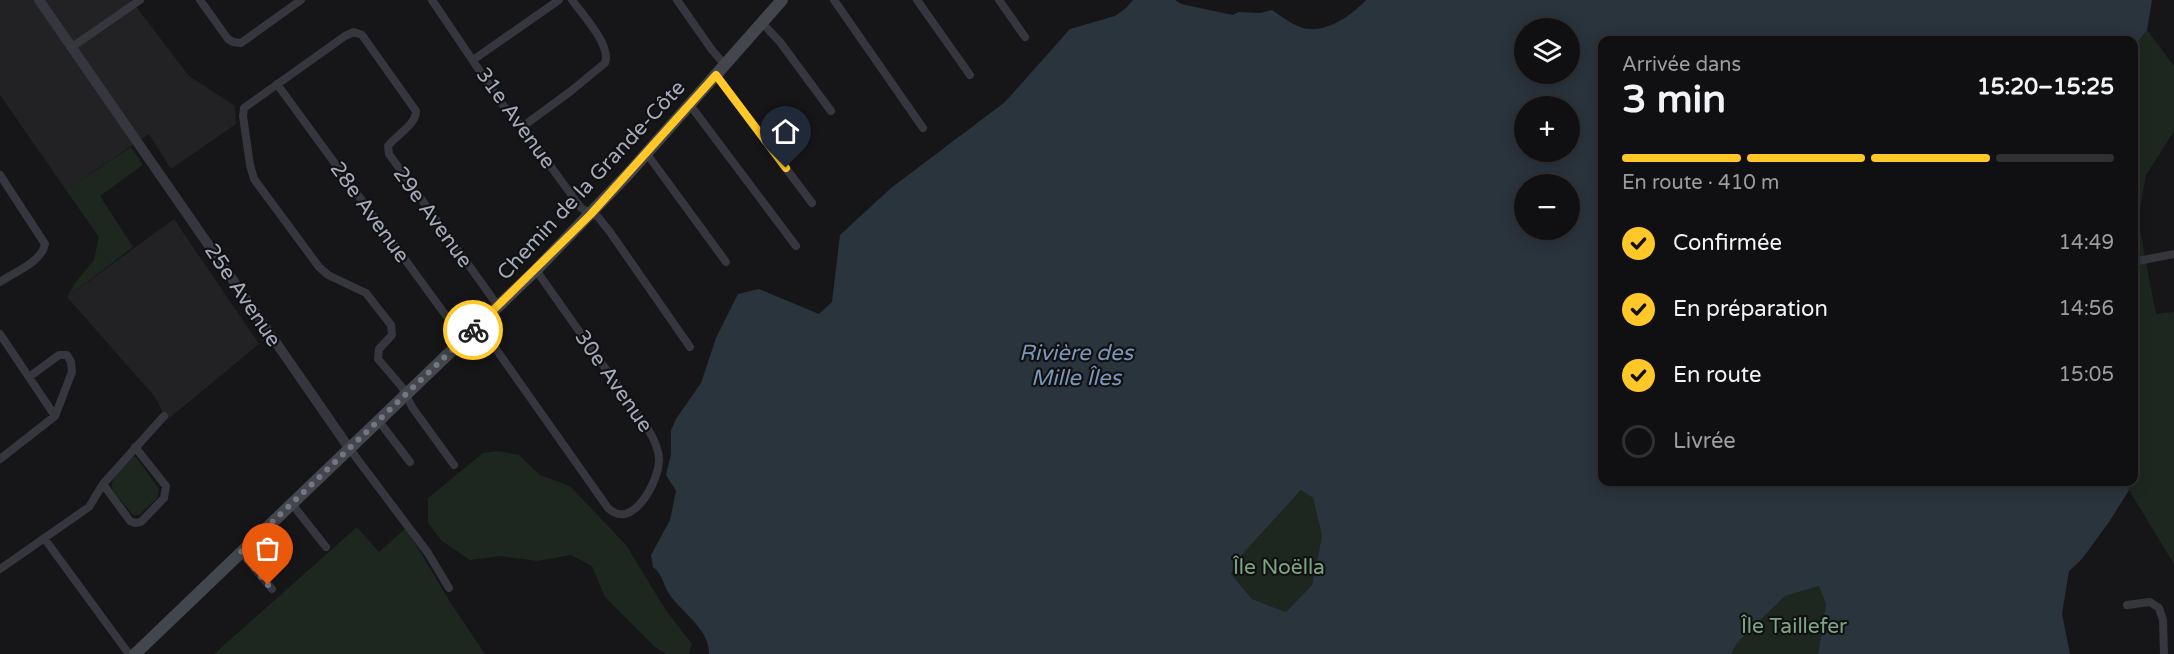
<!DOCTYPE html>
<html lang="fr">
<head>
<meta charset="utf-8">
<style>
  :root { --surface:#101012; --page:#19191b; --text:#f1f3f6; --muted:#9c9d9f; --line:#303032; --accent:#ffc727 }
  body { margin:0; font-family:"Varela Round",sans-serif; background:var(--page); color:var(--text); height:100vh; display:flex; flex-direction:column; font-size:22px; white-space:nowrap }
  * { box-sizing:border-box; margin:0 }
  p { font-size:20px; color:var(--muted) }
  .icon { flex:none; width:33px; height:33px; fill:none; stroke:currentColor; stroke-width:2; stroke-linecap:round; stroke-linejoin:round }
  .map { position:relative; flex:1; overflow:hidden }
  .drawer { position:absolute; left:1598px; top:36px; width:540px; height:450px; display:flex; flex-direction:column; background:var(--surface); border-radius:12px; box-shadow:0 3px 15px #0003,0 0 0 2px var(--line) }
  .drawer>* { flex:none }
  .fabs { position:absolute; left:1514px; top:18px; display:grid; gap:12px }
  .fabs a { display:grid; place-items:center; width:66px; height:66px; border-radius:50%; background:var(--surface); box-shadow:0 3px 15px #0003,0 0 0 2px var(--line); font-size:30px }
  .pin { position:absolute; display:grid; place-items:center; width:51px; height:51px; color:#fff; margin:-62px -26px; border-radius:50% 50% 50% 0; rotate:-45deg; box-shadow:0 0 6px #0007 }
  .pin .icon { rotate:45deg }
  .courier { position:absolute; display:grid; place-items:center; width:60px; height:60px; margin:-30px; border:4px solid #ffc727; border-radius:50%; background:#fff; color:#222; box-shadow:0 2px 8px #0007 }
  .head em { font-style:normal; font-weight:700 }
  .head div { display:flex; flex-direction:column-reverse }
  .head { display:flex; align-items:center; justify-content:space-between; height:102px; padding:0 24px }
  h1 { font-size:39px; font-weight:700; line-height:45px }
  .bar { display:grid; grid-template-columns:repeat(4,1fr); gap:9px 6px; align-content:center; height:72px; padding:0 24px }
  .bar i { height:8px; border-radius:4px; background:var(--line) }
  .bar .current { background:var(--accent) }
  .bar p { grid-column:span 4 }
  ol { padding:0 24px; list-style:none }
  li { display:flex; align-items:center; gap:18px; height:66px }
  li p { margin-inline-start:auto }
  li .icon { padding:6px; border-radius:50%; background:var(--accent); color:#111; stroke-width:4 }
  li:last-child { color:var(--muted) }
  li i { width:33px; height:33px; border:3px solid var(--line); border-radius:50% }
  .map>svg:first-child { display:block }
  .built { fill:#222225 }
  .green { fill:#1d271f }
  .water { fill:#2a343d; fill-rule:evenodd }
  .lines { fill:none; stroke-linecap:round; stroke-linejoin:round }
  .minor { stroke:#36373e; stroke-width:8 }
  .tertiary { stroke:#36373e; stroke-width:10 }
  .secondary { stroke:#44464e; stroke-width:12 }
  .done { stroke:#747781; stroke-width:6; stroke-dasharray:0 10.8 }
  .route { stroke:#ffc727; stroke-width:8 }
  .labels { text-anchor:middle; stroke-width:4.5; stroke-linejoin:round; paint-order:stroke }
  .street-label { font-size:21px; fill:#a6abb9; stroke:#111113 }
  .park-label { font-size:21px; fill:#7ca682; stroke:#111113 }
  .water-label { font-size:22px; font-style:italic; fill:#7a96b8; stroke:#111113 }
</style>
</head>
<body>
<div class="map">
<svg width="2174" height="654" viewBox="0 0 2174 654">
  <rect width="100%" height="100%" fill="#161618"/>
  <path class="built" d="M0,0h131l58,76 46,30 1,18 -65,45 -22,-35 -83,56 -66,-95z
    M174,219l85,125 -92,76 -12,-23 -88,-100z"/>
  <path class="green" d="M2147,30l27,36v65l-28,44 -8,45 18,94 18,-2v252l-45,-74 -2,-8h6v-434z
    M131,147l12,18 -43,31 33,51 -66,50 8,-14 19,-23 5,-23 -33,-47z
    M497,451l22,4 21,20 30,11 56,59 39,64 27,35 -3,10h-23l-11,-7 -50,-50 -13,-31 -21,-11 -34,6 -37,-5 -30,4 -28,-19 -14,-18v-25l55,-45z
    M131,457h5l23,32 -2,9 -18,17h-6c-26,-33 -30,-25 -2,-58z
    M1302,489l11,9 9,38 -10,49 -26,27 -34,-13 -21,-25 8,-16z
    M357,527l22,25 27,-24 44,74 35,52h-271z
    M1819,586l7,19 -8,49h-87l6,-11 48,-47z"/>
  <path class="water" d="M1133,0h42l6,4 52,11 6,-3 21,1 12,-3c9,6 18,13 28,17 23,9 51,-11 66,-27h786l-5,30 -14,18v-8h-531v442h525l2,8 -20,32 -27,37 -13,12 -7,43 8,40h-252l8,-49 -7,-19 -34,10 -48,47 -6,11h-1022c1,-25 -27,-41 -39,-59 -7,-10 -7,-20 -17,-28l-2,-12 19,-35 6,-29 -10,-16 5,-21v-24l5,-11 25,-36 15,-45 22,-44 21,-5 60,25 13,-12 8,-67 51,-47 114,-86 65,-73 45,-13 11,-8zM1524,28h45v46h-45zM1524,106h45v46h-45zM1524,184h45v46h-45zM1301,490l12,8 9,38 -10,49 -26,27 -34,-13 -21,-25 8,-16z"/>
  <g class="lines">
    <path class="minor" d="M200,0l28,39 5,3 8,1 60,-43
      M432,0l70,104 20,23 59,81 17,9 12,15 80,115
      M677,0l35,50 13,15
      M834,0l89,128
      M917,0l53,75
      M999,0l26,37
      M762,23l18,19 51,69
      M72,47l68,-47
      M473,60l86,-60
      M716,75l96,128
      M277,84l186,255
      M690,105l106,141
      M522,127l49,-36 34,-28c7,-17 -23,-49 -33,-63
      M647,154l79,108
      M0,175l45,69c-3,18 -31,28 -45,38
      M2133,262l41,-8
      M479,325l129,183c24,24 51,-27 51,-48 0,-11 -5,-21 -11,-31l-112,-159
      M0,334l55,82
      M378,420l32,42
      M349,448l79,105 21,35
      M0,459l55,-43 17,-44 -1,-10 -4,-7h-8l-30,22
      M454,465l-42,-58 -10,-20 -24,-28 1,-10 13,-14 -1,-10 -25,-32 -38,-18 -9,-8 -65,-88 -4,-14 -7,-49 1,-8 101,-72 9,-4 8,3 54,76c0,14 -20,24 -28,35l1,8 109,152
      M103,484l27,37 5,2 6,-1 23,-24 2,-12 -31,-39
      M292,504l34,43
      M44,538l85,116
      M241,552l31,37
      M0,569l89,-62 14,-23 61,-68
      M2127,605l23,-3 9,6 4,12 1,34"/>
    <path class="tertiary" d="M39,0l310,448"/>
    <path class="secondary" d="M135,654l401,-384 93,-97 153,-173"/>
  </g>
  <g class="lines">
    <path class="done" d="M268,585l-27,-33 232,-222"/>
    <path class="route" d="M473,330l118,-116 125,-139 70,93"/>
  </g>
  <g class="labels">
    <g class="street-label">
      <text transform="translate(516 118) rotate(54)" y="7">31e Avenue</text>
      <text transform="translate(591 180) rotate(-47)" y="7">Chemin de la Grande-Côte</text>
      <text transform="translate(370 212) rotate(54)" y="7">28e Avenue</text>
      <text transform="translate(433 217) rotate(54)" y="7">29e Avenue</text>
      <text transform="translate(243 295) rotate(56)" y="7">25e Avenue</text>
      <text transform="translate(614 381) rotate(55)" y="7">30e Avenue</text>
    </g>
    <g class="park-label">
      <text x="1279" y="574">Île Noëlla</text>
      <text x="1794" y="633">Île Taillefer</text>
    </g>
    <g class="water-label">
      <text x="1076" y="360">Rivière des<tspan x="1076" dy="25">Mille Îles</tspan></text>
    </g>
  </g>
</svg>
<div class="fabs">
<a><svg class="icon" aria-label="layers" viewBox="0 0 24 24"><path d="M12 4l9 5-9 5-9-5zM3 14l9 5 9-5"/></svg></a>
<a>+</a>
<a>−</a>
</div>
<div class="pin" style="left:268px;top:585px;background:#ea580c"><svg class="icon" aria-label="bag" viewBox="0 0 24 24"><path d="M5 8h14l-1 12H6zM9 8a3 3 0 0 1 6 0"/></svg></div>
<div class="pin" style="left:786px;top:168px;background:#1f2937"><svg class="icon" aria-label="home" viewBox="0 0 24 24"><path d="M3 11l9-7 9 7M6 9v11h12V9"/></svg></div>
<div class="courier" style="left:473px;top:330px"><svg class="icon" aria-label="bike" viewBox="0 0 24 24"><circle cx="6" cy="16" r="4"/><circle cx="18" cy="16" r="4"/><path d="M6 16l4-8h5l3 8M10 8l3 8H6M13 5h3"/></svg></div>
<section class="drawer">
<div class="head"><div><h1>3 min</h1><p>Arrivée dans</p></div><em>15:20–15:25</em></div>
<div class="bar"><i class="current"></i><i class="current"></i><i class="current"></i><i></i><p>En route · 410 m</p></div>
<ol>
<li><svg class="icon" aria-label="check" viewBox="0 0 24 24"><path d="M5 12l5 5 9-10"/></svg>Confirmée<p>14:49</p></li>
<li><svg class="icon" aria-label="check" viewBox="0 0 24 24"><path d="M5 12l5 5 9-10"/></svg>En préparation<p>14:56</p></li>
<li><svg class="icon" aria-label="check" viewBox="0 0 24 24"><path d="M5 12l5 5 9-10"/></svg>En route<p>15:05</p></li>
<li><i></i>Livrée</li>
</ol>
</section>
</div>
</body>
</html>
